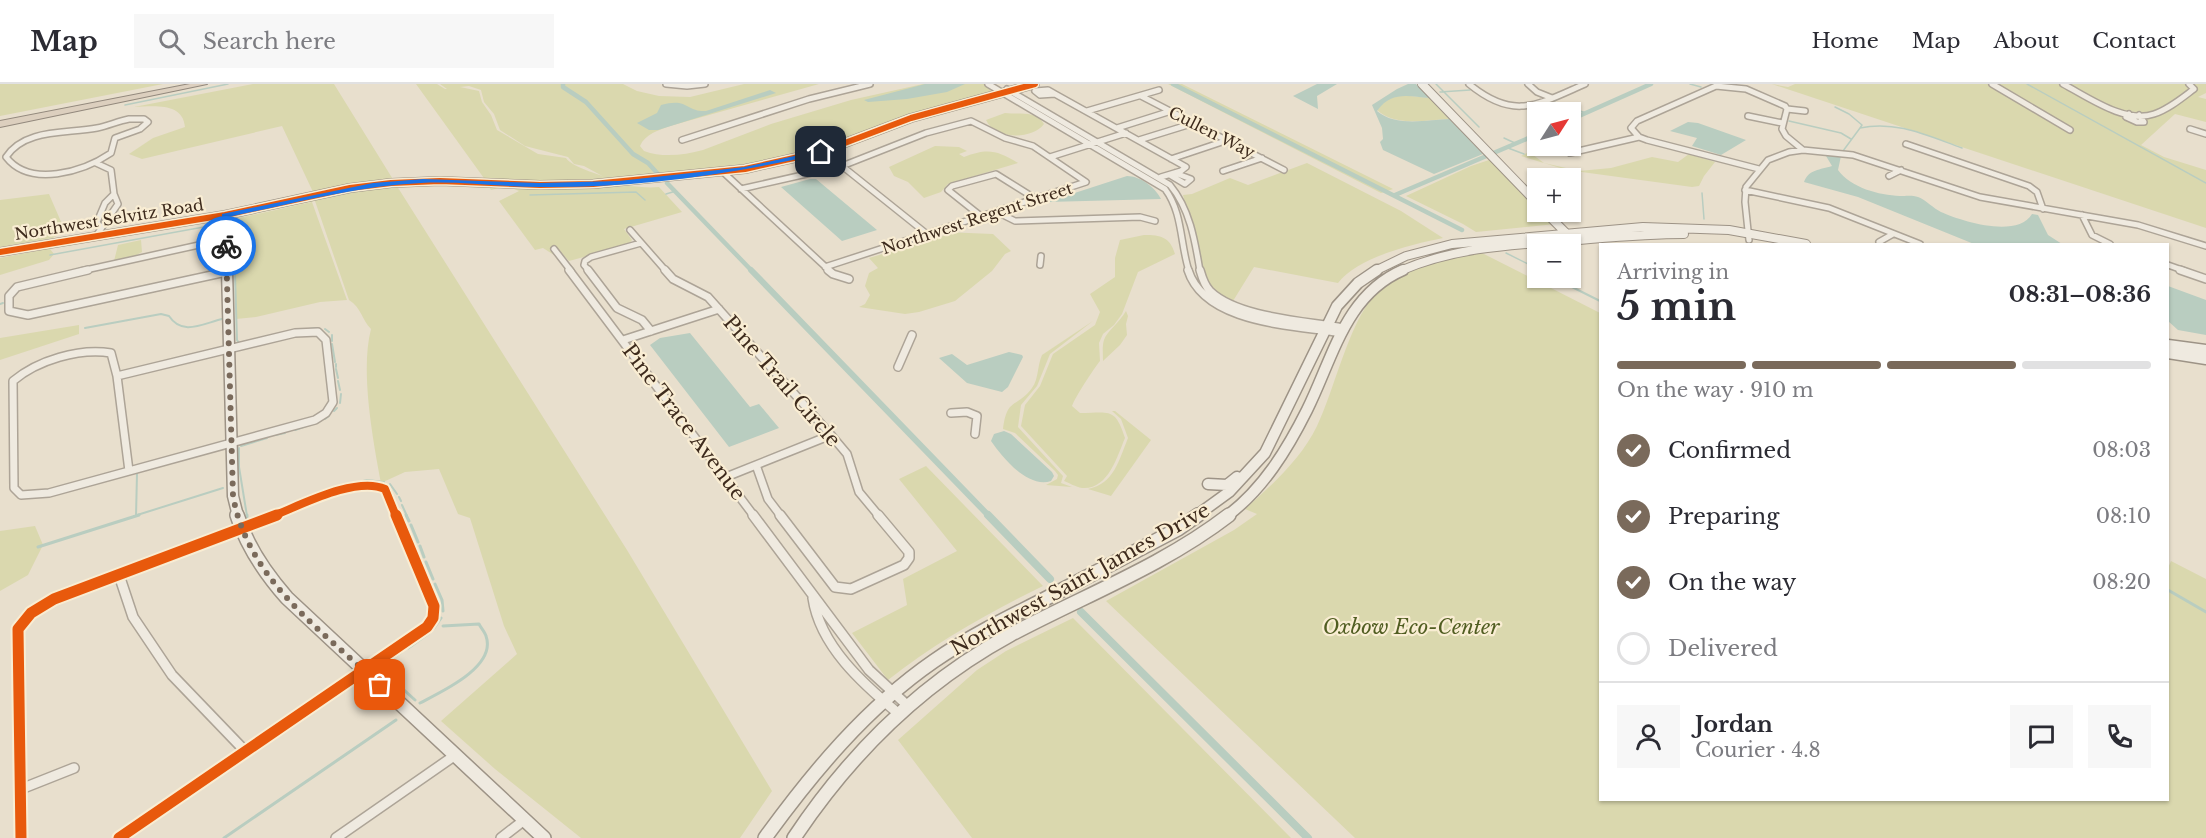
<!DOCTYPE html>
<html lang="en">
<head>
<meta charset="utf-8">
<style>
  :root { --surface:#fff; --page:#f7f7f7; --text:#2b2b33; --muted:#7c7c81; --line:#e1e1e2; --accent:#7a6a5b }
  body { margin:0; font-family:"Libre Baskerville",serif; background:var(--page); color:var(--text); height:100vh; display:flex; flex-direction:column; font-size:22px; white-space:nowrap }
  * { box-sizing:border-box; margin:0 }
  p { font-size:20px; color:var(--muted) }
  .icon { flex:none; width:33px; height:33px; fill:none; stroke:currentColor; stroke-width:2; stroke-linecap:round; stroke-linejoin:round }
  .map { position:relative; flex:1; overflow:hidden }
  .panel { position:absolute; left:1599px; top:159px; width:570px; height:558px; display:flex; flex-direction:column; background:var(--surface); border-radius:0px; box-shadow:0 2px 4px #0004 }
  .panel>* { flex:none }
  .needle { width:39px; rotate:54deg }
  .tools { position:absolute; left:1527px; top:18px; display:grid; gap:12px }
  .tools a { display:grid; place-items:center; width:54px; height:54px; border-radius:0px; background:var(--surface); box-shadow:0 2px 4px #0004; font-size:30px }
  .pin { position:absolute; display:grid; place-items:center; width:51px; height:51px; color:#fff; margin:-26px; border-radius:12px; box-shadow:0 3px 9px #0006 }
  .courier { position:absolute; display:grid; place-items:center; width:60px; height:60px; margin:-30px; border:4px solid #1a73e8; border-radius:50%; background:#fff; color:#222; box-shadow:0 2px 8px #0007 }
  .summary em { font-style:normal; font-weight:700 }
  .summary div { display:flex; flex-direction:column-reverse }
  .summary { display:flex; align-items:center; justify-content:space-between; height:102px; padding:0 18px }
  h1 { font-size:39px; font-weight:700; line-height:45px }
  .bar { display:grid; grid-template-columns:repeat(4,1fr); gap:9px 6px; align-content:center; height:72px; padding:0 18px }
  .bar i { height:8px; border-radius:4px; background:var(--line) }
  .bar .active { background:var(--accent) }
  .bar p { grid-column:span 4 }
  .line { display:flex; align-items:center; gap:15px; padding:0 18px; border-top:2px solid var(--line) }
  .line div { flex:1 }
  .round { display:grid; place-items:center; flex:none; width:63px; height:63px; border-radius:0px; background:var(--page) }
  ol { padding:0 18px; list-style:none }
  li { display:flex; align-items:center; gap:18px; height:66px }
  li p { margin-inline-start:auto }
  li .icon { padding:6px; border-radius:50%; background:var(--accent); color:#fff; stroke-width:4 }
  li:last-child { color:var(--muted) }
  li i { width:33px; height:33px; border:3px solid var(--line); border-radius:50% }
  header { display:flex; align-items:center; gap:36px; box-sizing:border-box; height:84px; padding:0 30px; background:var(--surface); border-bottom:2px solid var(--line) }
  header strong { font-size:28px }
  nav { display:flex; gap:33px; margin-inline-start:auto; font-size:21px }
  .search { width:420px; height:54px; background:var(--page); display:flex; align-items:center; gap:15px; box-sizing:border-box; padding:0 21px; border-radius:0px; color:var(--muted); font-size:22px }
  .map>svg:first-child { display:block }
  .green { fill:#dad8ae }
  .water { fill:#b9cdc0 }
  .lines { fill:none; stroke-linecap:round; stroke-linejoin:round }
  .stream-far2 { stroke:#b9cdc0; stroke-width:1.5 }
  .stream-far1 { stroke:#b9cdc0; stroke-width:2 }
  .stream { stroke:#b9cdc0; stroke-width:3 }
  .canal-far2 { stroke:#b9cdc0; stroke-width:4.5 }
  .canal-far1 { stroke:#b9cdc0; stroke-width:6 }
  .canal { stroke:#b9cdc0; stroke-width:8 }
  .street-far2-casing { stroke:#ada497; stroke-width:8 }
  .street-far1-casing { stroke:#ada497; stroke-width:10 }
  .street-casing { stroke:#ada497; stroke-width:12 }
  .secondary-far2-casing { stroke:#9d9386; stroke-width:10 }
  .secondary-far1-casing { stroke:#9d9386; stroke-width:13 }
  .secondary-casing { stroke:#9d9386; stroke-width:16 }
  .highway-casing { stroke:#93897d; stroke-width:2 }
  .street-far2 { stroke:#efeae0; stroke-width:5 }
  .street-far1 { stroke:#efeae0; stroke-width:7 }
  .street { stroke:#efeae0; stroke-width:9 }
  .secondary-far2 { stroke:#efeae0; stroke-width:8 }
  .secondary-far1 { stroke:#efeae0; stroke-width:10 }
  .secondary { stroke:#efeae0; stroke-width:13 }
  .highway { fill:#dccfbe; fill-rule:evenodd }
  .cycleway-far2-casing { stroke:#f9edd3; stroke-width:9 }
  .cycleway-far1-casing { stroke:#f9edd3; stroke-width:12 }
  .cycleway-casing { stroke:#f9edd3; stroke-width:15 }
  .cycleway-far2 { stroke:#e8590c; stroke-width:6 }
  .cycleway-far1 { stroke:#e8590c; stroke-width:8 }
  .cycleway { stroke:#e8590c; stroke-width:11 }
  .route { fill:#1a73e8 }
  .done { stroke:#7a6a5b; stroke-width:6; stroke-dasharray:0 10.8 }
  .labels { text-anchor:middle; stroke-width:4.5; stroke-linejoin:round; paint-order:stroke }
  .far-street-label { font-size:16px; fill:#3e2b1d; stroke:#f9edd3 }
  .street-label { font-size:20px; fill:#3e2b1d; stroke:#f9edd3 }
  .park-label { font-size:20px; font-style:italic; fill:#505d21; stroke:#f9edd3 }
</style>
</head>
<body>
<header>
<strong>Map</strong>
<div class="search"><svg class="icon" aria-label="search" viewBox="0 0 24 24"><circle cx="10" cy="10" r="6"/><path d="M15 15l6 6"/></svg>Search here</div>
<nav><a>Home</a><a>Map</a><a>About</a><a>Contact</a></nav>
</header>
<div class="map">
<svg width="2206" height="754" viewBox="0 0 2206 754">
  <rect width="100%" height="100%" fill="#e8dfcd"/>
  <path class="green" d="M0,0h163l-163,32z
    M253,0h81l60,97 -81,11 -31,-66 -140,33 -13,-5 24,-16 32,-11c-2,-25 -31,-21 -51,-20z
    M416,0h21l8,5h2l-7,-5h183l14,7 22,5 31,1 54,-13h75l-149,42c-11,4 -25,8 -30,20l4,5c19,7 40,4 59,-1l68,-26 80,-24 72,-16h62l8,8 -55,15 -99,37 -68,17 -53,9 -112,8 -22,-12 -10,-2 -6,-7 -43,-11 -25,-16 -6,-16 -10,-12 -3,-12 -12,-4 -9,1 19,4 3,11 9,13 6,15 41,24 28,4c7,11 38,16 48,24l-128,-1z
    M1168,0h14l211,105 -12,4z
    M1772,0l16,3 7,-3h195l80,47 3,-1 -79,-46h67l14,9 51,21 -3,3 3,3 20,2 -3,-5 12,-1 41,-26 -5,-6h15v9l-8,4 8,2v23l-31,-8 -34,31 23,12 42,13v58z
    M2066,0h121l4,5 -41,25 -36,-5z
    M1401,11l28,3 20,21c-22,1 -54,8 -72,-9l9,-11z
    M1005,29c13,2 31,-3 39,11 -12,16 -49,16 -58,-4z
    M935,62l24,1 8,4 -8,3 5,3c23,-9 33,-7 54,6l-70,21 -7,8 -17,6 -16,-16 -14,-6 -5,-9z
    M1529,68l15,11 35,8 32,-3 41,-11 26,5 11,-8 26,8 -11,14 -5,10 -7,1 -125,-17 -46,-14z
    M1492,75l45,48 1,5h4l13,12 -79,8 -13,-8 -57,-28 65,-30z
    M1307,79l94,48 42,27c-30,6 -85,19 -105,45l-84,-16 -21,34c-11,-5 -20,-12 -27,-21l-23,-85 9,-1 38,-16 18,7z
    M395,99l232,367 145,241 -32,47h-159l-86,-69 -54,-48 76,-67 -13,-28 -34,-108 -12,-4 -19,-45 -34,3 -24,11c-8,-43 -21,-112 -10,-154 -9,-9 -10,-22 -22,-29l-34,-99 -84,18 -1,41 -2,-44 99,-22z
    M487,100h129l2,3c14,-3 25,2 41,0l23,25 -58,17 8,11 -4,5 -59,16 -13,-14 -6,2 4,6 -11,-7 -8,2 -36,-49 20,-10 -13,-5 -15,4z
    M49,110l13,30 1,8 -10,6 -53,9v-47z
    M312,118l35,98 -27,2 -64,15 -20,2 -2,-100z
    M944,148l49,2 18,17 -6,3 -13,17 -37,30 -36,11 -14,2 -46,-7 6,-3 5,-9 -5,-9 4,-13 9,-5 -9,-10 74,-22z
    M1144,151c17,0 26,2 31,19l-37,18 -16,42 -8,11 -11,9 -4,9 1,18c-6,7 -26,38 -28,45l8,7c30,0 35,-6 45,25 -8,19 -17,52 -43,50 -6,-1 -13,-5 -18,-7l3,-5 -46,-50 4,-21 15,-19 13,-32 42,-29 5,-13 -10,-18 25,-17v-19l5,-18z
    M141,156l1,12 -9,5 -19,4 4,-16z
    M46,165h4l4,5 -5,6 -49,15v-17z
    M1482,169l118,60v487h568v-232l3,-7 35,18v259h-851l-249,-237 128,-71 23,-16 -12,-5c27,-24 56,-50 72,-83 17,-35 32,-103 57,-130 13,-13 28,-22 45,-31l2,3 27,-10z
    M1126,227l2,5 -2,8 1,11 -7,10 -17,16c0,-7 -1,-15 1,-21 2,-8 16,-18 22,-29z
    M1093,237l-43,33 -13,32 -16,19 -3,22 45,49 -2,7 11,4 -26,-2 11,-6 1,-4 -3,-4 -40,-38 -12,-4c4,-32 13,-20 29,-41 7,-10 5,-22 10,-33z
    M79,241v9l-79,26v-22z
    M1112,327h3l36,29 -40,56 -23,-7c26,-5 31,-29 40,-51l-7,-19z
    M926,382l117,120c-55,27 -107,56 -155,94l-36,-47 55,-28 -4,-26 54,-28 -58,-72z
    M35,442l8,19 -15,30 -28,16v-60z
    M1073,534l218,220h-319l-74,-98 79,-70 29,-19z"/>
  <path class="water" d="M925,0h40l-18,8 -40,7 -39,3 -4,-2z
    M1317,0h20l-20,12 1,13 -25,-13z
    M1408,0h8l13,14c-21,-2 -38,-7 -52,13 18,16 50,9 72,8l34,35 -49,20 -51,-24 -3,-8 3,-3 -1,-11 -10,-23 25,-16z
    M770,6l6,3 -118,37h-9l-12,-7 20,-10 4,-8c27,-8 25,7 45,6z
    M1688,38l10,1 48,17 -25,15 -29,-9 5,-8 -27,-7z
    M1826,72h15l-3,14c13,18 41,25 62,26 5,0 13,-1 18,1 8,3 15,11 23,15 20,9 76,27 91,2l6,1 10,20 14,9h-88l-116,-47 -54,-15c5,-13 16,-12 28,-16z
    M1127,92c13,0 28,11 34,23l-114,3z
    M810,95h6l61,51 -35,11 -61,-54z
    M2168,202l38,14v35l-28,-5 -10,-9z
    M690,249l60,74 9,-3 20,24 -50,19 -79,-102 10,-7z
    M1009,268l13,3 1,2 -15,30 -6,5 -35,-9 -28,-25 13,-4 15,11z
    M1004,347l7,3 41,38 2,4 -3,5c-23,8 -49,-24 -60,-40l3,-7z"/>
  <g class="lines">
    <path class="stream-far2" d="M1436,0l43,43
      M1690,0l11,3
      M2027,0l179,99
      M1440,8l30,-2
      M1551,17l35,12
      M125,21l103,-21
      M1835,23l14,7 13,11 -2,3
      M1789,37l52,12 10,6
      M1504,54l13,6
      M1508,64l16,6
      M1843,67l17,-23c36,-8 68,8 102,20
      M1702,109l2,26
      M666,110l10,-3
      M530,111l106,-3 9,8
      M1506,169l32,16
      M50,171l170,-31"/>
    <path class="stream-far1" d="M235,190l2,66 2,3 7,-2
      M1554,194l46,23
      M0,220l3,-1
      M85,244l76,-14 8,2c13,20 33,8 53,3
      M325,245l4,3
      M300,246l18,-2
      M332,251v6
      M253,256l29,-7
      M332,260l3,18
      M336,280v3
      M336,285l2,9
      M338,297l2,9
      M340,319l1,-9
      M334,327l3,-3
      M325,335l4,-3
      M295,346l20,-7
      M275,351l10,-2
      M241,362l26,-8
      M239,364v19l8,49
      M355,399l12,-3 17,2
      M390,400l7,10
      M399,413l2,4
      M402,421l5,11
      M134,432l89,-28
      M136,432l1,-42"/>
    <path class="stream" d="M247,431v2
      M406,431l3,6
      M251,435l8,-2
      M411,441l7,17
      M420,462l4,11
      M38,463l101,-32
      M426,478l7,17
      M435,500l7,16 1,11
      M2168,506l38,22
      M434,544l7,-10
      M408,564l21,-15
      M401,568l-18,13 -1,5 33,30
      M420,619c21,-11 77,-36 66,-67 -1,-4 -5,-8 -7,-12l-36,2
      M224,754l172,-118"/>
    <path class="canal-far2" d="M563,0v3l23,15 47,52 15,9 10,11
      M1173,0l289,146
      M1570,36l81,-36
      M667,99l85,88
      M1395,111l143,-61"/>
    <path class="canal-far1" d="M751,186l238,246"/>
    <path class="canal" d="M988,431l62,64
      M1081,528l227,226"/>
    <g class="street-far2-casing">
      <path id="street-far2" d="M666,0l21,2 18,-2
        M988,0l177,105c18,24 15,55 24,82
        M1469,0c45,37 68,21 116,0
        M1528,0l9,8 15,6
        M1992,0l78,46
        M2063,0c25,13 62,40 91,30 15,-5 28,-16 40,-25l-5,-5
        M1007,5l163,96c20,24 25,56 30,86
        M1048,6l7,4 -15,1 -5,-4z
        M1055,10l131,73 -5,4 -20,6
        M1141,12l143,74
        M1787,25l18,2
        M1087,27l72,-21
        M2129,30l-3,3 11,5h7l-5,-7
        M1748,32l34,7
        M129,35h15l4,3 -8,7 -25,9 -4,15c-28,19 -81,35 -105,4 19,-29 61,-23 91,-29 11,-2 21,-7 32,-9z
        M1117,44l54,-17
        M2190,45l16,5
        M682,56l127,-41 61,-15
        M1139,56l55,-17
        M1906,60l123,42 8,6 6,17
        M1570,69l69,-16
        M1050,73l76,-24
        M1171,75l57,-19
        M96,79l15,7 3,24 4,10 -22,32
        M842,82l85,68
        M1759,85l-112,-29 -8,-3 -8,-9 6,-7 79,-35 30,3 39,17 2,3 -5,20 4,7 17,14
        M1223,87l39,-13
        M723,88l107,99
        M1170,91l15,9 6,-5 -16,-6
        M1889,92l12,-6
        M741,105l101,-23 84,-33 45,-12 34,17 28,8 53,36 -261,85
        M1745,106l84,18 91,36
        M997,128l18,9 125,-4 15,4
        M2082,131l10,20 18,9
        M982,133l-34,-27 4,-4 44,-12 40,25
        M100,143l-3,-5 8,-19 9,-9
        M630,146l36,41
        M1749,156l-4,-38 1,-15 22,-27 21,-8 14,-2 50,5 127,42 158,28 68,21
        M1879,158l14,-8
        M554,165l17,22
        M1040,181l1,-9
        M2168,181l17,6
        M81,187l145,-32
        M589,187l-5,-6 1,-4 6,-4 50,-14"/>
    </g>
    <g class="street-far1-casing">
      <path id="street-far1" d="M88,186l-71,17 -8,9v15l19,4 198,-43
        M569,186l185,246
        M588,186l29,38 25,12 9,11
        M665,186l8,9 35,18 123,138 16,19 12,38 20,24
        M828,186l5,4 16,5
        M1188,186c17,54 106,55 153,63
        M1200,186c2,7 4,15 10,21 28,27 96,30 134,37
        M2180,186l26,9
        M318,248l8,8 7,62 -7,11 -11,7 -266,73 -28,2 -7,-7 -1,-107c25,-21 66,-33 98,-28l6,23 178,-43z
        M623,256l96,-31
        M898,283l14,-32
        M117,292l12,95
        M951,329l16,-1 10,4 -2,18
        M756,381l12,34 13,17
        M726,393l105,-42
        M273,432c28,-11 83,-40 112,-27l11,27"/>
    </g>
    <g class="street-casing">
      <path id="street" d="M753,431l116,155 39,36
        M780,431l55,72 16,2 53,-24 5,-7v-6l-31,-37
        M119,491l14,42 39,58 74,77
        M813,514c7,48 50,86 86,116
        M21,705l53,-21
        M21,754l-3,-209 13,-16 23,-14 223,-84
        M119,754l308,-211 6,-9 1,-12 -38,-91
        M336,754l118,-82
        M501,754l22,-17"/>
    </g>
    <g class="secondary-far2-casing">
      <path id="secondary-far2" d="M1422,0l116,120
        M1545,128l21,21
        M225,131l2,56
        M0,168l225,-37 125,-27 41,-5 49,-2 100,4 53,-1 152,-15 76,-17 90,-34 124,-34
        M1375,187l31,-15 46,-12 191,-17 86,3 77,14
        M1400,187c53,-23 108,-26 165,-30 40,-3 79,-7 119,-7"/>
    </g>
    <g class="secondary-far1-casing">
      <path id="secondary-far1" d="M227,186l6,226 5,20
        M2168,261l38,5
        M2168,269l38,6
        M1208,400l19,1 10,-8
        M1196,432l33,-24 36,-39 72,-147 21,-23 19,-13
        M1227,432c36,-27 60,-66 80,-106 26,-52 38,-115 96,-140"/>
    </g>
    <g class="secondary-casing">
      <path id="secondary" d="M237,431c10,32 28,58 50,83l257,240
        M765,754c48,-66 101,-130 169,-177 33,-23 71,-42 107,-60 46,-24 91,-48 137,-72l20,-14
        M794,754c56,-84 128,-155 216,-203 73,-39 153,-69 219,-120"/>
    </g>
    <g class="highway-casing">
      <path id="highway" d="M190,0h17l-207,43v-6z"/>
    </g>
    <use href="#street-far2" class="street-far2"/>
    <use href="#street-far1" class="street-far1"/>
    <use href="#street" class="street"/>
    <use href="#secondary-far2" class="secondary-far2"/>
    <use href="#secondary-far1" class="secondary-far1"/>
    <use href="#secondary" class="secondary"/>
    <use href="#highway" class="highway"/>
    <g class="cycleway-far2-casing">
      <path id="cycleway-far2" d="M0,168l225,-37 125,-27 41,-5 49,-2 100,4 53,-1 152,-15 76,-17 90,-34 124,-34"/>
    </g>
    <g class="cycleway-far1-casing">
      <path id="cycleway-far1" d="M273,432c28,-11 83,-40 112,-27l11,27"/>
    </g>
    <g class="cycleway-casing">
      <path id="cycleway" d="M21,754l-3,-209 13,-16 23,-14 223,-84
        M119,754l308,-211 6,-9 1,-12 -38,-91"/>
    </g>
    <use href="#cycleway-far2" class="cycleway-far2"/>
    <use href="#cycleway-far1" class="cycleway-far1"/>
    <use href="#cycleway" class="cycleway"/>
  </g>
  <path class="route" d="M821,66l2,3c-92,22 -188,35 -284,34 -39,0 -79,-6 -118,-4 -65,3 -129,21 -193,34l2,29 -4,2 -4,-2v-32l151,-31 50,-4 117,4 79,-2 126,-14z"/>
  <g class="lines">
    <path class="done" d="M226,162l7,250c15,84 88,134 147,189"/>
  </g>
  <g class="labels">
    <g class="far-street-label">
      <text transform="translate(1212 48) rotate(27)" y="6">Cullen Way</text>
      <text transform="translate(977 134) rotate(-18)" y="6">Northwest Regent Street</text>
      <text transform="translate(109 135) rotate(-9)" y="6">Northwest Selvitz Road</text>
    </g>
    <g class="street-label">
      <text transform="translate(782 297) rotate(49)" y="7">Pine Trail Circle</text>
      <text transform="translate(684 338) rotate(53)" y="7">Pine Trace Avenue</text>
      <text transform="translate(1080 495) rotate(-29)" y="7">Northwest Saint James Drive</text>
    </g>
    <g class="park-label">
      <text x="1411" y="550">Oxbow Eco-Center</text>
    </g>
  </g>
</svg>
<div class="tools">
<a><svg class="needle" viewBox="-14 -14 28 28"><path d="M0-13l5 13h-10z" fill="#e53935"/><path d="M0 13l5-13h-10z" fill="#7c7c81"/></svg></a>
<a>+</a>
<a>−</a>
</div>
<div class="pin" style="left:380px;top:601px;background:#ea580c"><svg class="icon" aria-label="bag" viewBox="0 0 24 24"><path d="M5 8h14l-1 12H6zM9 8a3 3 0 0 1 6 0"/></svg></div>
<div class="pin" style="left:821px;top:68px;background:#1f2937"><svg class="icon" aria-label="home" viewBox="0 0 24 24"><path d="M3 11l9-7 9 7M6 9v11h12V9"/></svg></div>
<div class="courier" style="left:226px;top:162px"><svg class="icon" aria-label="bike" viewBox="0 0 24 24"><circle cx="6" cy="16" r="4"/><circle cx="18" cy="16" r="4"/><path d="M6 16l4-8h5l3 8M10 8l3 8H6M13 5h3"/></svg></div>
<section class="panel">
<div class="summary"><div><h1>5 min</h1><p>Arriving in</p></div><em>08:31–08:36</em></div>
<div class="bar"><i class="active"></i><i class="active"></i><i class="active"></i><i></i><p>On the way · 910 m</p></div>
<ol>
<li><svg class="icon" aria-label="check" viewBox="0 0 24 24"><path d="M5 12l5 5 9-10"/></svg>Confirmed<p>08:03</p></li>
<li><svg class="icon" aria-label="check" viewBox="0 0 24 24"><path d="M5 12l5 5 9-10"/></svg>Preparing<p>08:10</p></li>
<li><svg class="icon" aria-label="check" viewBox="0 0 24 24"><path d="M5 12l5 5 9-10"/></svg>On the way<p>08:20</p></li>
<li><i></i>Delivered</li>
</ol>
<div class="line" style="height:108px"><a class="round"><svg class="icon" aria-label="person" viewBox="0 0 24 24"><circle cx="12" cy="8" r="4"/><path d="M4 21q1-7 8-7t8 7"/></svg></a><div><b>Jordan</b><p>Courier · 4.8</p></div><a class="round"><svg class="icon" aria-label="chat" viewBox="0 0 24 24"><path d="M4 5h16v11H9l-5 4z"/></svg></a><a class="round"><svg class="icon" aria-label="phone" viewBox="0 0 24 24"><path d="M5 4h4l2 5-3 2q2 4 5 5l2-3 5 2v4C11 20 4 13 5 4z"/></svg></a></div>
</section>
</div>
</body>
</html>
